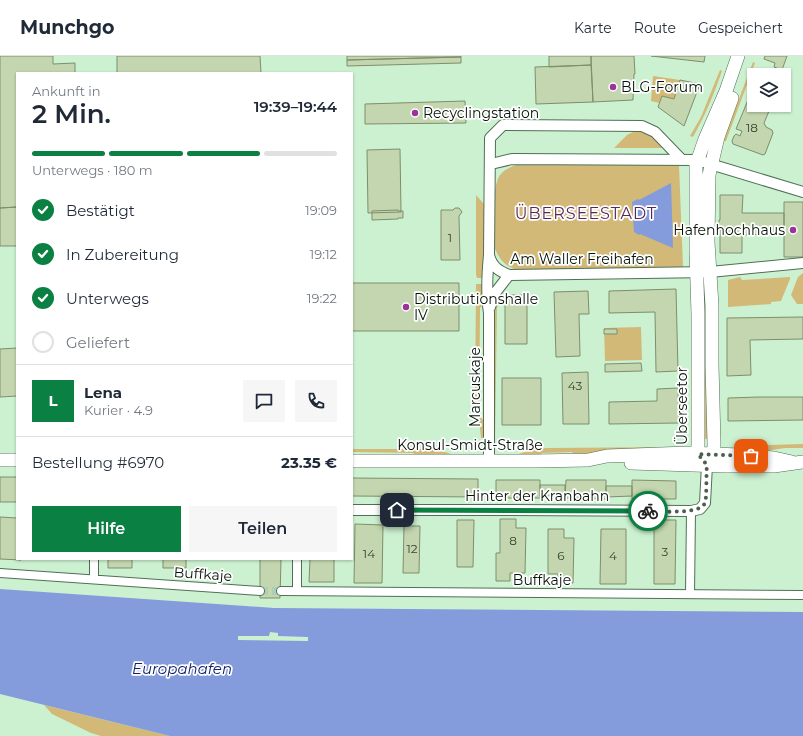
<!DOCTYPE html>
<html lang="de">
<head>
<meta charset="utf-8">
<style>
  :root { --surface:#fff; --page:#f6f6f7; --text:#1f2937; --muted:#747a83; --line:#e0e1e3; --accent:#0b8043 }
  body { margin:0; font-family:Montserrat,sans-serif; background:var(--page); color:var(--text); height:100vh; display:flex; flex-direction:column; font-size:15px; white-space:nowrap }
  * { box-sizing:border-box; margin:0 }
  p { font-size:13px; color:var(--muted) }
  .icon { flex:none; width:22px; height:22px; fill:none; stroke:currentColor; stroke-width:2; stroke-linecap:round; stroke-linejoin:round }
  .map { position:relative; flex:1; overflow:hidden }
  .sheet { position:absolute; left:16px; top:16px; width:337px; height:488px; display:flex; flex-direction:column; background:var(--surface); border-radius:0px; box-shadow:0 1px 3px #0004 }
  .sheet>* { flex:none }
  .fabs { position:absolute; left:747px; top:12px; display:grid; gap:8px }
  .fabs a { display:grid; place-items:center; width:44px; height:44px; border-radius:0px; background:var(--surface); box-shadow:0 1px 3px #0004; font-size:20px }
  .pin { position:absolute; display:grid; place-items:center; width:34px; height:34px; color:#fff; margin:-17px; border-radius:8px; box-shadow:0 2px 6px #0006 }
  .courier { position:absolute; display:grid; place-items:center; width:40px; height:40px; margin:-20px; border:3px solid #0b8043; border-radius:50%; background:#fff; color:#222; box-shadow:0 1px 5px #0007 }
  .head em { font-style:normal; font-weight:600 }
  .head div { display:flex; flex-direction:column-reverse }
  .head { display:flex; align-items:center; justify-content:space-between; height:68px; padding:0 16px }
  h1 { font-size:26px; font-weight:600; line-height:30px }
  .bar { display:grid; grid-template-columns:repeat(4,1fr); gap:6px 4px; align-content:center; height:48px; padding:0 16px }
  .bar i { height:5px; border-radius:3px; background:var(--line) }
  .bar .current { background:var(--accent) }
  .bar p { grid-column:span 4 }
  .line { display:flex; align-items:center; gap:10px; padding:0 16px; border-top:1px solid var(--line) }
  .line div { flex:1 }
  .round { display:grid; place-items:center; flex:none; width:42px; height:42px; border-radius:0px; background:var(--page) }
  ol { padding:0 16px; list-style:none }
  li { display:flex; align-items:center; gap:12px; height:44px }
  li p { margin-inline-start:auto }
  li .icon { padding:4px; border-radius:50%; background:var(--accent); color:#fff; stroke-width:4 }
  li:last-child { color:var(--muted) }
  li i { width:22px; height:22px; border:2px solid var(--line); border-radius:50% }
  .button { display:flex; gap:8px; margin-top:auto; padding:8px 16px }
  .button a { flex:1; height:46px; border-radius:0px; background:var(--accent); color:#fff; font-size:16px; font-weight:600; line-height:46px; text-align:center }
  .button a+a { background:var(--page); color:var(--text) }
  header { display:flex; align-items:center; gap:24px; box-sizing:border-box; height:56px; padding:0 20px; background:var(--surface); border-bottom:1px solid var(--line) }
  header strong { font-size:19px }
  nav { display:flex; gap:22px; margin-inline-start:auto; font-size:14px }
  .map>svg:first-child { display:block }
  .green { fill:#d2b977 }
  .water { fill:#849bdc }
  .pier { fill:#ccf1d1 }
  .building { fill:#c3d6af; stroke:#7d8f6a }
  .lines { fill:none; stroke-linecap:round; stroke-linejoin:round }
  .pedestrian-tunnel { stroke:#aecfb3; stroke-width:8; stroke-dasharray:8 4; stroke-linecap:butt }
  .pedestrian-casing { stroke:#4f7055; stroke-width:10 }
  .minor-casing { stroke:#4f7055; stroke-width:12 }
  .tertiary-casing { stroke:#4f7055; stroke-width:14 }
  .pedestrian { stroke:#fff; stroke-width:8 }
  .minor { stroke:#fff; stroke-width:10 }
  .tertiary { stroke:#fff; stroke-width:13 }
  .done { stroke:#4b5f4e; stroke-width:4; stroke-dasharray:0 7.2 }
  .route { stroke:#0b8043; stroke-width:5 }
  .poi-dot { fill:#9b3498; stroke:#fff; stroke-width:1.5 }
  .labels { text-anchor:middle; stroke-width:3.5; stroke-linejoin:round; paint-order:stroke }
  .number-label { font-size:12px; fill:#344231 }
  .poi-label { font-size:14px; fill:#051107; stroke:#fff; text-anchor:start }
  .street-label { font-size:14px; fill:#051107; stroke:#fff }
  .water-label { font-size:15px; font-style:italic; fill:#14206b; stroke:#fff }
  .quarter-label { font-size:16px; letter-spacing:1px; fill:#592757; stroke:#fff }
</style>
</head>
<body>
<header>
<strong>Munchgo</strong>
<nav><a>Karte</a><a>Route</a><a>Gespeichert</a></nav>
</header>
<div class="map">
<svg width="803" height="680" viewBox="0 0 803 680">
  <rect width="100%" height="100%" fill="#ccf1d1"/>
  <path class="green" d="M753,6l2,1 -29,78h-3z
    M720,14l2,1c-8,23 -17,45 -29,66l-3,-1 11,-19z
    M653,20l27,4 -6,19 -12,-3 -3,7 -8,-2z
    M635,75c15,0 21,8 31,17h-52l13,-13z
    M522,107l157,2 4,102 -156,4c-18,-1 -27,-8 -33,-25 0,-17 -3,-58 6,-71 5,-7 14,-9 22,-12z
    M476,139l8,9v74h-7l-1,-3z
    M803,217v31h-6l-6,-9 7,-18z
    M740,221l2,3 48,-3v2l-9,22 -10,1v2l-43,3v-27z
    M476,228h8v19l-4,5 -1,107 4,5v18h-2l-1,-10 -5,-15z
    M702,229h4l1,29v125h-4z
    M502,235l-5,17 -2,136 -1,-6v-134z
    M641,271l1,33 -37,1 -1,-33z
    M803,388v4h-18l-27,4 -18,-3 12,-1 16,-3z
    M676,391l-1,2 -99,7 -4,-4 -30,1 -5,4 -21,-2 14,-5 16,-2z
    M352,393h74l13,1 15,5 -36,2 -5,-4 -61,-1z
    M44,649l126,31h-69l-10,-3 -39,-19z"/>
  <path class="water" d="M671,127l2,65 -33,-14 -1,1 -5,-3 -2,-30 6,-3 1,1z
    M0,533l274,19 529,4v124h-633l-170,-42z"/>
  <path class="pier" d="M270,576l8,1v3l30,1v4l-70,-1v-4h31z"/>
  <path class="building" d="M0,0h53v8l22,-1v10h-58v134l-17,1z
    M117,0h143l1,17h-144z
    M347,0h114v1l-114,3z
    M549,0h42v9l-42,2z
    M591,0h43l1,18h-1l-1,26 -40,2z
    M651,0h54l-1,6z
    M765,0h22l-5,14 -8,-3 1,-4 -11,-4z
    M461,1v6l-114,3v-6z
    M591,9l2,37 -57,2 -1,-37z
    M680,24l20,4 -16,42 -26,-19 4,-11 12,3z
    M748,44l6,2v3h8l6,2 1,4 -5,12 2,4 6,3 1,3 -8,21 -2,1 -30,-11 -1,-3 2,-5 2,-2 4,2 2,-5 -6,-2z
    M465,45l1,22 -101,1v-20z
    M400,93l1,63 -33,1 -1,-63z
    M720,139h23l-1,18h42v21l-42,1v18h-22v-26h-1v-7h1z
    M784,146h19v55h-19z
    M17,151v39h-17v-38z
    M455,152h4l3,4 -3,4 1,44h-19v-50h12z
    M398,154v1h5v7h-5v1l-26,1v-9z
    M352,227h107v48h-107z
    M676,233l2,82 -22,1 -1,-60 -46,1v-22z
    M588,235l1,23h-10l1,42 -24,1 -2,-65z
    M505,239h22v49h-22z
    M803,261v22l-53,1 1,35 -24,1v-58z
    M604,273h13v5h-13z
    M17,292v48l-17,1v-48z
    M641,307l1,8 -37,1v-8z
    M588,316l1,52h-26l-1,-51z
    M502,322h39v47h-39z
    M678,332l1,35 -70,1v-22l48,-1v-12z
    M759,341h44v23l-75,1v-23z
    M0,421h17v25h-17z
    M352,422l126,1v18l-126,-1z
    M496,424h44v18h-44z
    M566,424h40v19l-41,-1z
    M632,424l44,1v18h-44z
    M540,429h25v11h-25z
    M606,430h26v10l-26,1z
    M0,461l17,1v41l4,1 -21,-1z
    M500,463h16v9h10l-1,45h-15v8h-14v-28h4z
    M457,464h17l-1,47h-16z
    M654,464h22l-1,64h-21z
    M355,468l28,1 -1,58h-28z
    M404,470h16l-1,47h-16z
    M548,473h16v9h10l-1,45h-15v-9h-10z
    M601,473h25v55h-26z
    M108,503h24v9h-24z
    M163,503h23v9h-23z
    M260,503h21l-1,39h-20z
    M310,503h24v23h-25z"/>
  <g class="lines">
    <path class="pedestrian-tunnel" d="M260,535h21"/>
    <g class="pedestrian-casing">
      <path id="pedestrian" d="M297,503v32
        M0,517l260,18
        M94,523v-20
        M281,535l522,4
        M690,538l1,-83"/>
    </g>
    <g class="minor-casing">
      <path id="minor" d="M682,104l-27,-28 -13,-6 -139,-1 -13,13 -1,117c3,12 10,16 20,20l201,-3 93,-9
        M491,108l21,-5 185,1 106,32
        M490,251l5,-14 14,-18
        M489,406v-149c-3,-20 -2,-38 0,-58
        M352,454h136l203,1 9,-2 5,-6 2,-38"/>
    </g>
    <g class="tertiary-casing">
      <path id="tertiary" d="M0,404h17
        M352,405h183l53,-1 19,-4 80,-3 53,2 34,3 18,4
        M709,406l5,-7v-12l-2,-78v-59l-4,-64 1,-67 9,-38 14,-39
        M631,407l93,3h50l29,-4
        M707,409l-9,-11v-140l-2,-63v-86l9,-26 21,-48 12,-35"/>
    </g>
    <use href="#pedestrian" class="pedestrian"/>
    <use href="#minor" class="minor"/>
    <use href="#tertiary" class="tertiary"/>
  </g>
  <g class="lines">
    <path class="done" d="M648,455c12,0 52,4 57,-8 2,-5 1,-31 2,-38l-9,-11 53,2"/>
    <path class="route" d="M397,454l251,1"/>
  </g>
  <g class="poi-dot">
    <circle cx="613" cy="31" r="4"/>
    <circle cx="415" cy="57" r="4"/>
    <circle cx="793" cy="174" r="4"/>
    <circle cx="406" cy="251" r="4"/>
  </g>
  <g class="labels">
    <g class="number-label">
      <text x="752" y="76">18</text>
      <text x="450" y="186">1</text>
      <text x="575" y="334">43</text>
      <text x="513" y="489">8</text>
      <text x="412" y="497">12</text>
      <text x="665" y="500">3</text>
      <text x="369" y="502">14</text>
      <text x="561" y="504">6</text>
      <text x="613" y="504">4</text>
    </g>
    <g class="poi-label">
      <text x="621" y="36">BLG-Forum</text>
      <text x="423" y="62">Recyclingstation</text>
      <text x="785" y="179" text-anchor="end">Hafenhochhaus</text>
      <text x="414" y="248">Distributionshalle<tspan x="414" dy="16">IV</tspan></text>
    </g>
    <g class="street-label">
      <text x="582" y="208">Am Waller Freihafen</text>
      <text transform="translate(475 331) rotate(-90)" y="5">Marcuskaje</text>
      <text transform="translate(682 350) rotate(-90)" y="5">Überseetor</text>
      <text x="470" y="394">Konsul-Smidt-Straße</text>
      <text x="537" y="445">Hinter der Kranbahn</text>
      <text transform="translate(203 518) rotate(4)" y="5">Buffkaje</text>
      <text x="542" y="529">Buffkaje</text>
    </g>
    <g class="water-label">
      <text x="182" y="618">Europahafen</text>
    </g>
    <g class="quarter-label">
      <text x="586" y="163">ÜBERSEESTADT</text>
    </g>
  </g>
</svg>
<div class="fabs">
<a><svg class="icon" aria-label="layers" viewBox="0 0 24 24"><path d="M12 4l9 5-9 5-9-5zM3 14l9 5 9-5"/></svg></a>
</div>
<div class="pin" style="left:751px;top:400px;background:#ea580c"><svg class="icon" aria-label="bag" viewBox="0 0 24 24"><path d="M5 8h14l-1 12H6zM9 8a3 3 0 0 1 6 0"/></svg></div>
<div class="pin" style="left:397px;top:454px;background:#1f2937"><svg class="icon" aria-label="home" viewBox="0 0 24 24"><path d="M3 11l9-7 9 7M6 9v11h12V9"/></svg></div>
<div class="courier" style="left:648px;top:455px"><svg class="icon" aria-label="bike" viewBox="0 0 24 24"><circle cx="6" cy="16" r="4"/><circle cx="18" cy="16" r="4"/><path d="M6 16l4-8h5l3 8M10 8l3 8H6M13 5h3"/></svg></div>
<section class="sheet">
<div class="head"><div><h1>2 Min.</h1><p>Ankunft in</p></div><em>19:39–19:44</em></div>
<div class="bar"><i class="current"></i><i class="current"></i><i class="current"></i><i></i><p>Unterwegs · 180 m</p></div>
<ol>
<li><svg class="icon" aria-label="check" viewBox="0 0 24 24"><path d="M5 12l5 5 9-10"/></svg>Bestätigt<p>19:09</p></li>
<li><svg class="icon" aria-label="check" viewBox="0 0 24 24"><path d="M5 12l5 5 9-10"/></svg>In Zubereitung<p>19:12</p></li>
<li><svg class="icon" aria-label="check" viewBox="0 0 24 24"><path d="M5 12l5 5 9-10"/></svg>Unterwegs<p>19:22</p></li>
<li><i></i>Geliefert</li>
</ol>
<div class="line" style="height:72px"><b class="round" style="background:var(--accent);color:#fff">L</b><div><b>Lena</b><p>Kurier · 4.9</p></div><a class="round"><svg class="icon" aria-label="chat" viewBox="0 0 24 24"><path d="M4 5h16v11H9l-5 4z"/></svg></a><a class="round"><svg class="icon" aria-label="phone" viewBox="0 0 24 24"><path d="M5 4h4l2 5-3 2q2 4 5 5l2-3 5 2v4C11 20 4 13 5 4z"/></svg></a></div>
<div class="line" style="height:52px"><div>Bestellung #6970</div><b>23.35 €</b></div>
<div class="button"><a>Hilfe</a><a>Teilen</a></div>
</section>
</div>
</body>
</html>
